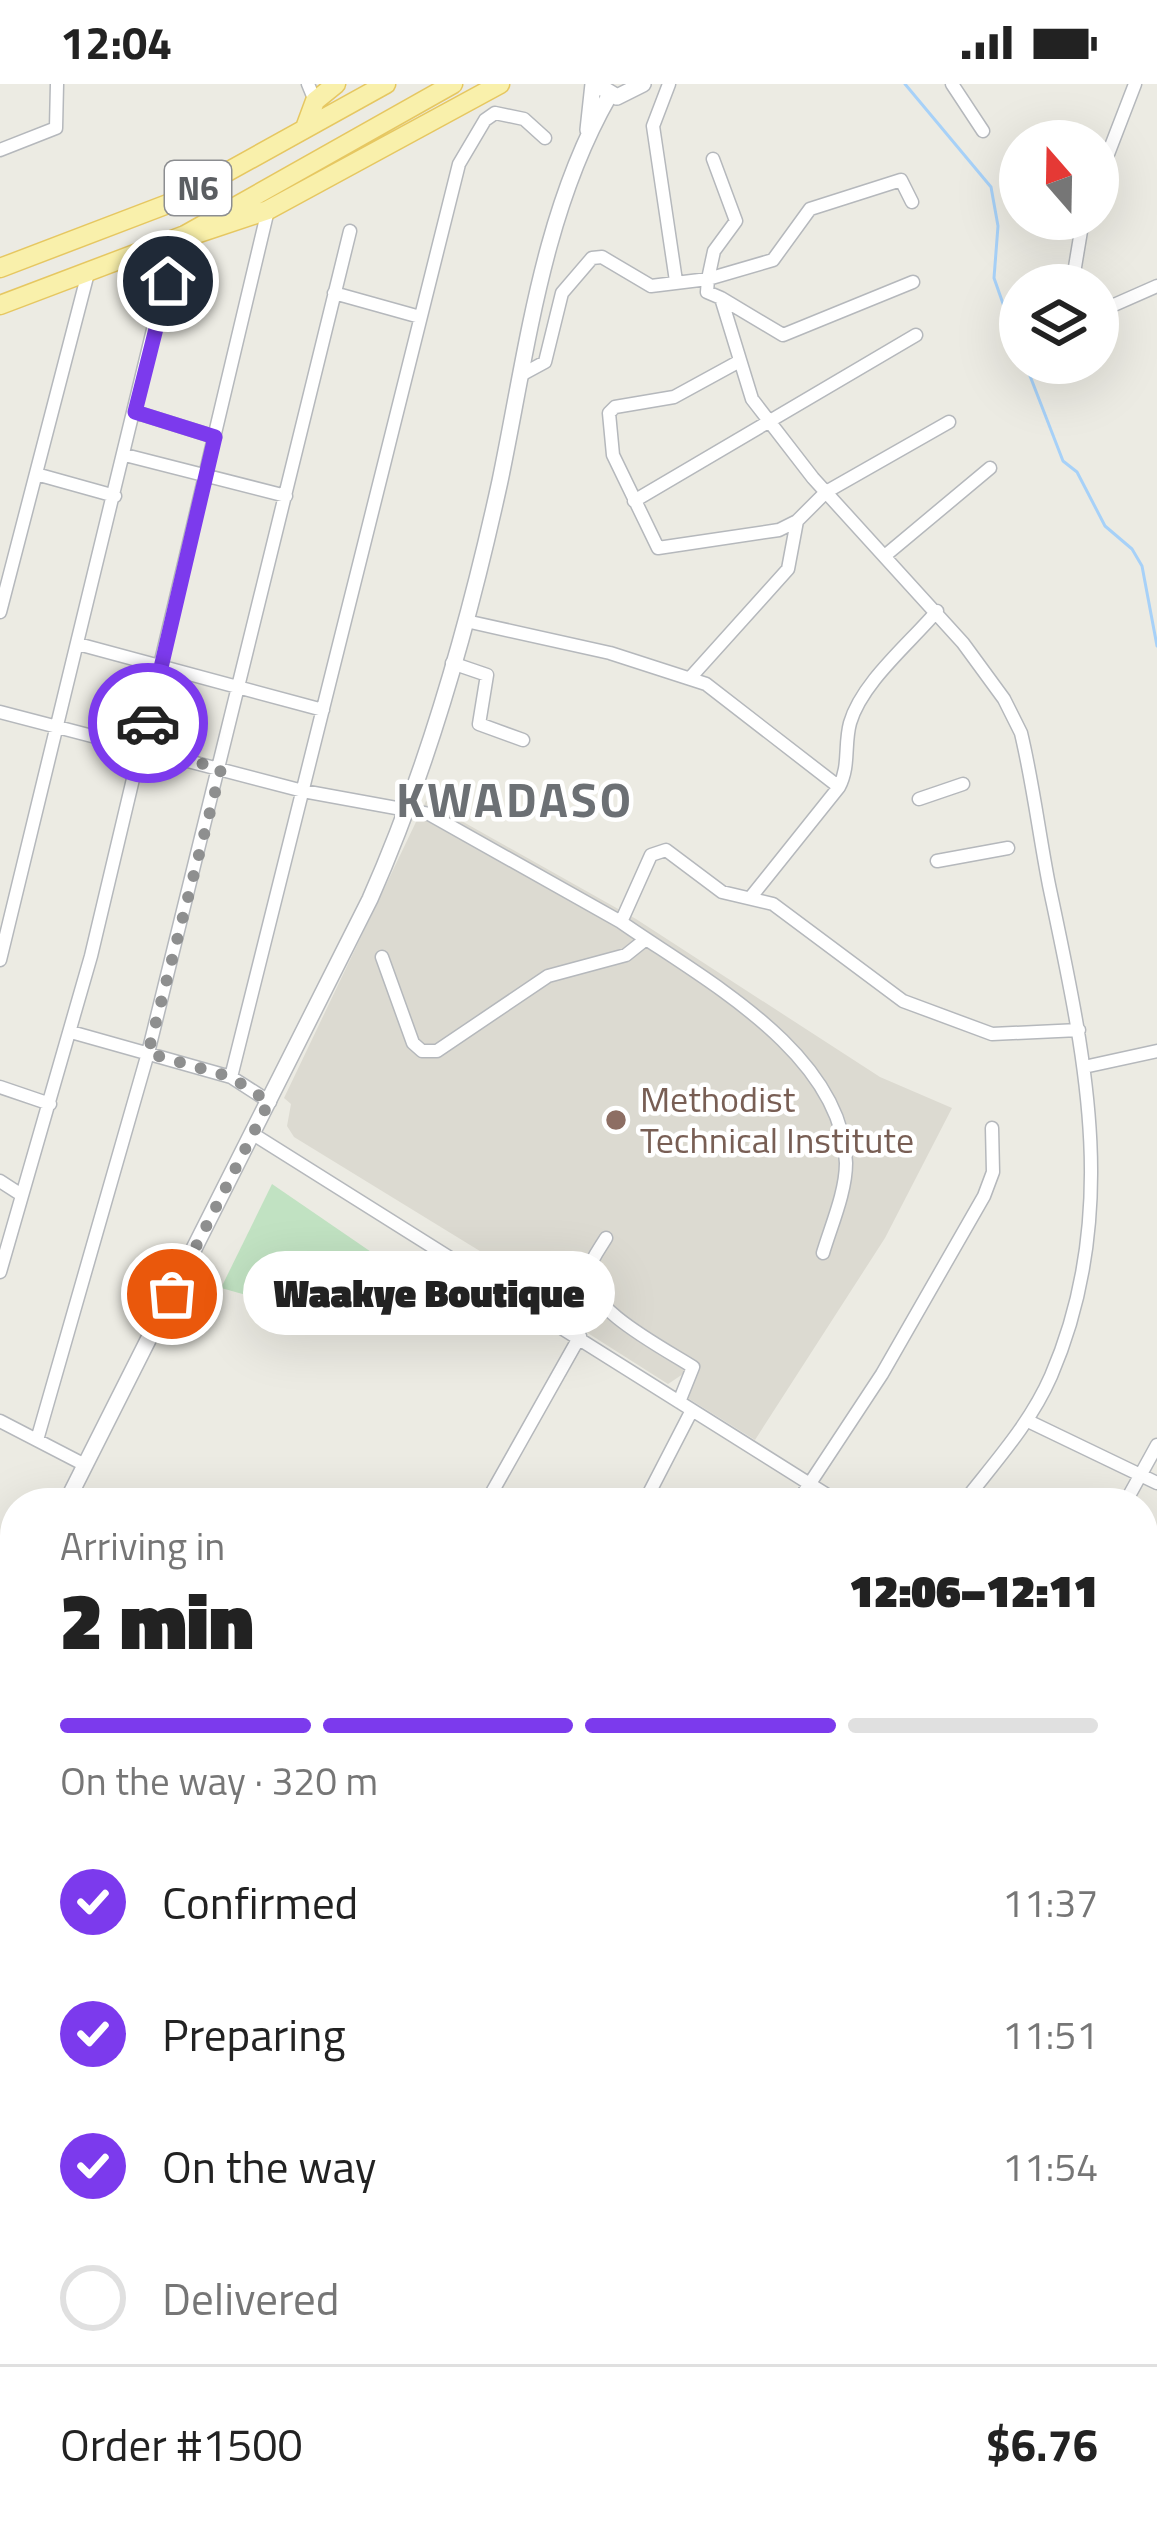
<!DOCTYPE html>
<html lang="en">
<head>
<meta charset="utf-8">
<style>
  :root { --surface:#fff; --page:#f2f2f2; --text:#222; --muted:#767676; --line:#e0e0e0; --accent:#7c3aed }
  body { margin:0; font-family:"Titillium Web",sans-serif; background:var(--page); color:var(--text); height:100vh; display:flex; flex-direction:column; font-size:45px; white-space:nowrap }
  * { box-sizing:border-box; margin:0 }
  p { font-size:39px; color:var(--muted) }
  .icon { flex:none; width:66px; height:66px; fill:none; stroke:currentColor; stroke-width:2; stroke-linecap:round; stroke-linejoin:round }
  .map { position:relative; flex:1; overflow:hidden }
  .details { position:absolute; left:0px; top:1404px; width:1158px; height:1056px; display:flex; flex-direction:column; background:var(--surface); border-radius:48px 48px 0 0; box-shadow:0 12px 48px #0002 }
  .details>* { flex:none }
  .needle { width:78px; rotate:340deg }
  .fabs { position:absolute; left:999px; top:36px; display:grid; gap:24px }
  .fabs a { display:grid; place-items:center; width:120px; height:120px; border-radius:50%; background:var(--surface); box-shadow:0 12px 48px #0002; font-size:60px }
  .pin { position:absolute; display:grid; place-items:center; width:102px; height:102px; color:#fff; margin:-51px; border:6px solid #fff; border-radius:50%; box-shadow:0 3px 12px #0007 }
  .courier { position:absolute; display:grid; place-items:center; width:120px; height:120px; margin:-60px; border:9px solid #7c3aed; border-radius:50%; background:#fff; color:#222; box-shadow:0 3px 15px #0007 }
  .bubble { position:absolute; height:84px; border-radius:42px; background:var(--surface); box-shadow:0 12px 48px #0002; font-size:39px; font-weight:800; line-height:84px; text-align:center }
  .overview em { font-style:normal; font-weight:800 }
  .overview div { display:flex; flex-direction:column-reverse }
  .overview { display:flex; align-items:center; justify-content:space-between; height:204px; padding:0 60px }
  h1 { font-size:78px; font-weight:800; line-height:90px }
  .bar { display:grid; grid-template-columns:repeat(4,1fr); gap:18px 12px; align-content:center; height:144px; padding:0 60px }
  .bar i { height:15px; border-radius:9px; background:var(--line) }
  .bar .active { background:var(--accent) }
  .bar p { grid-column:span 4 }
  .line { display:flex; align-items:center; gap:30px; padding:0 60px; border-top:3px solid var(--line) }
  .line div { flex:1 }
  ol { padding:0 60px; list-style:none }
  li { display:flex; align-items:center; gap:36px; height:132px }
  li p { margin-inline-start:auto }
  li .icon { padding:12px; border-radius:50%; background:var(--accent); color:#fff; stroke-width:4 }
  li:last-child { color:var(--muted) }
  li i { width:66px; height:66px; border:6px solid var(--line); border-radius:50% }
  .status { display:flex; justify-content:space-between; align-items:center; height:84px; padding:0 60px; background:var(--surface); direction:ltr }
  .status svg { height:33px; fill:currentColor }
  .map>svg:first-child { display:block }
  .education { fill:#dcdad1 }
  .green { fill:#c1e2c2 }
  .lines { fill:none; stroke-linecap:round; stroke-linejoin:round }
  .stream { stroke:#a7d1f8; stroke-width:3 }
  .minor-casing { stroke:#b5b8bc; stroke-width:15 }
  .tertiary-casing { stroke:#b5b8bc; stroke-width:18 }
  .primary-casing { stroke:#e6c761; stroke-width:21 }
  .minor { stroke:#fff; stroke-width:12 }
  .tertiary { stroke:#fff; stroke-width:15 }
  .primary { stroke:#f9f0ab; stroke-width:18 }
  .done { stroke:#8e8f8f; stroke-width:12; stroke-dasharray:0 21.6 }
  .route { stroke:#7c3aed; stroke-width:15 }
  .education-dot { fill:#8d6e63; stroke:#fff; stroke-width:4.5 }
  .labels { text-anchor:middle; stroke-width:9; stroke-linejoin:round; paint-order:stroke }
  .shield { fill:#fff; stroke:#8c8e91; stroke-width:3 }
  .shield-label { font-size:33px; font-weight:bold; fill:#5b5e62 }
  .education-label { font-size:36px; fill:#785e54; stroke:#fff; text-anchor:start }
  .district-label { font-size:48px; font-weight:bold; letter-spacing:3px; fill:#6c7074; stroke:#fff }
</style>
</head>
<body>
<div class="status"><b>12:04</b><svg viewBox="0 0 49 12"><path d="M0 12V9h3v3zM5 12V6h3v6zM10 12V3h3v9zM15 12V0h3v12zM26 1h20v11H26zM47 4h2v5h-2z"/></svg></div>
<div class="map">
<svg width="1157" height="2460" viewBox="0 0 1157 2460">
  <rect width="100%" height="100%" fill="#ecebe3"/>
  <path class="education" d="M426,717l210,118 244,158 72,31 -67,130 -130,202 -69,-43 4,-20 -7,-3 -15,10 -85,-54 5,-21 -7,-6 -10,4 -277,-170 -7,-11 4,-22 -7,-6z"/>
  <path class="green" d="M272,1100l124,85 -47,55 -128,-36z"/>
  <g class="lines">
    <path class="stream" d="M905,0l86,103 7,39 -4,52 26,74
      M1025,279l38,98 14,11 28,54 27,23 10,17 15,80
      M1143,1521l14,-46
      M1143,2060l14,30"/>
    <g class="minor-casing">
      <path id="minor" d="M308,0l7,17
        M669,0l-16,42 23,155
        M952,0l31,47
        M0,66l56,-22 1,-44
        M713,75l23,62 -22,30 -6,28 65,-19 37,-51 91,-29 11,22
        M1098,96l37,-96
        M1072,201l11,-66
        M334,209l86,24
        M721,214l62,37 130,-53
        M1098,228l59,-26
        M738,278l-64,35 -59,10 -6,6 4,42 45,93 121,-18 18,-9 29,-29 123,-70
        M521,291l24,-13 17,-69 30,-35 10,-1 49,29 57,-7 -1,13 14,6 31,101 61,79 150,165 41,56 17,34c12,50 18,101 28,152 35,167 73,327 2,491 -21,48 -56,86 -88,127
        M135,328l80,25
        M125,371l161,41
        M36,390l79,22
        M634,417l282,-166
        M887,470l103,-86
        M0,528l88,-339
        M466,537l144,32 96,31 133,103
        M78,560l245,66
        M452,579l35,12 -8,49 44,16
        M690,594l98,-109 9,-48
        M0,628l303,79 126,23 192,108 30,-67 15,-5 56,42 51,12 130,97 89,33 87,-4
        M919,715l44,-15
        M937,777l71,-13
        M751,813l88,-110c11,-21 5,-42 11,-64 12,-41 60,-80 87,-112
        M621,838c80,56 222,130 225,241 0,29 -15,63 -23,90
        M382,873l31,86 9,8h15l111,-75 78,-21 20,-16
        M0,876l175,-721
        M71,948l160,45 39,25
        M1084,983l73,-16
        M231,993l228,-913 26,-44 10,-7 29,6 21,19
        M0,1003l50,17
        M253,1050l587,369
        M0,1097l20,13
        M606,1154c-6,10 -16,23 -18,34 -6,35 79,78 105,95l-14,35
        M0,1188l91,-316 177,-746
        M0,1337l85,44
        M1028,1337l129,62
        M37,1356l111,-387 202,-822
        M486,1419l94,-167
        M644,1419l48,-93
        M797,1419l85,-129 102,-178 9,-24 -1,-44
        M1125,1419l32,-58
        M0,1472l15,7
        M1,1534l14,12
        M1148,1884l9,-5
        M0,2013l15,-13
        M0,2310l15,-6
        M0,2323l15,35
        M0,2398l15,-12
        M131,2445l13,15
        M716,2460l16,-15
        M1076,2460l3,-15"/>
    </g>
    <g class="tertiary-casing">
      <path id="tertiary" d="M596,0l21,13 26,-13
        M588,46l5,-46
        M66,1419l304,-604c59,-133 99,-276 130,-418 27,-130 42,-268 109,-385
        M0,1535l15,-25
        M0,1918l15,39
        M309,2445l14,15"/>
    </g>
    <g class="primary-casing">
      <path id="primary" d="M305,44l10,-27 21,-17
        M196,150l72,-24 232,-126
        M0,184l173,-66 213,-118
        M0,221l185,-70 268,-151"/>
    </g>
    <use href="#minor" class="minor"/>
    <use href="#tertiary" class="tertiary"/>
    <use href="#primary" class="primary"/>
  </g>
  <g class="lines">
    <path class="done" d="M148,639l-5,24 78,22 -73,284 83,24 38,25 -97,192"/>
    <path class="route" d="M148,639l67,-286 -80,-25 33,-131"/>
  </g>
  <circle class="education-dot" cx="616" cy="1036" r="12"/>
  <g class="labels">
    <rect class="shield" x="165" y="77" width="66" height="54" rx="9"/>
    <g class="shield-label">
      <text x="198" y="116">N6</text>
    </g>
    <g class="education-label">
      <text x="640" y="1028">Methodist<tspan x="640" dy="41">Technical Institute</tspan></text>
    </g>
    <g class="district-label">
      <text x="515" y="733">KWADASO</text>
    </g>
  </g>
</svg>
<div class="fabs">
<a><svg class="needle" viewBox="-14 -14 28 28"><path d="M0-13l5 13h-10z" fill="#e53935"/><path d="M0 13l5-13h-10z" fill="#767676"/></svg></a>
<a><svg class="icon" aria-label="layers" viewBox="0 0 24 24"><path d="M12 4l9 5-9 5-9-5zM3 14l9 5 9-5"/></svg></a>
</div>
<div class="pin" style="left:172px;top:1210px;background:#ea580c"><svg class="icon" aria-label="bag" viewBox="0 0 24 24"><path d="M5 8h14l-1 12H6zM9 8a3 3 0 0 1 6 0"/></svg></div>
<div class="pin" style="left:168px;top:197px;background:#1f2937"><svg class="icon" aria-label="home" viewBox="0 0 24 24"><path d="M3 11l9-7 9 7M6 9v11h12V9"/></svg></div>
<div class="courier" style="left:148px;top:639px"><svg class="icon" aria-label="car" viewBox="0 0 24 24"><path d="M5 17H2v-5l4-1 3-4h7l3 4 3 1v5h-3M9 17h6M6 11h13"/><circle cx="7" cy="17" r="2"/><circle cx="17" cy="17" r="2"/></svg></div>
<div class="bubble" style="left:243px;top:1167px;width:372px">Waakye Boutique</div>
<section class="details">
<div class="overview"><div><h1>2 min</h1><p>Arriving in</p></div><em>12:06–12:11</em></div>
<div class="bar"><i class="active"></i><i class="active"></i><i class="active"></i><i></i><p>On the way · 320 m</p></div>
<ol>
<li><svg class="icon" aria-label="check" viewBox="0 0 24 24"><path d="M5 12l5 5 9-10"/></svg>Confirmed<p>11:37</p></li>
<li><svg class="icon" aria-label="check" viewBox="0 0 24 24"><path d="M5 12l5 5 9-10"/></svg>Preparing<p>11:51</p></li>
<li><svg class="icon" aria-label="check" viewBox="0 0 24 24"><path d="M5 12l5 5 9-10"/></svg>On the way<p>11:54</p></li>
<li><i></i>Delivered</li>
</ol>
<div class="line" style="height:156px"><div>Order #1500</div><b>$6.76</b></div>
</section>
</div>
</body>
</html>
